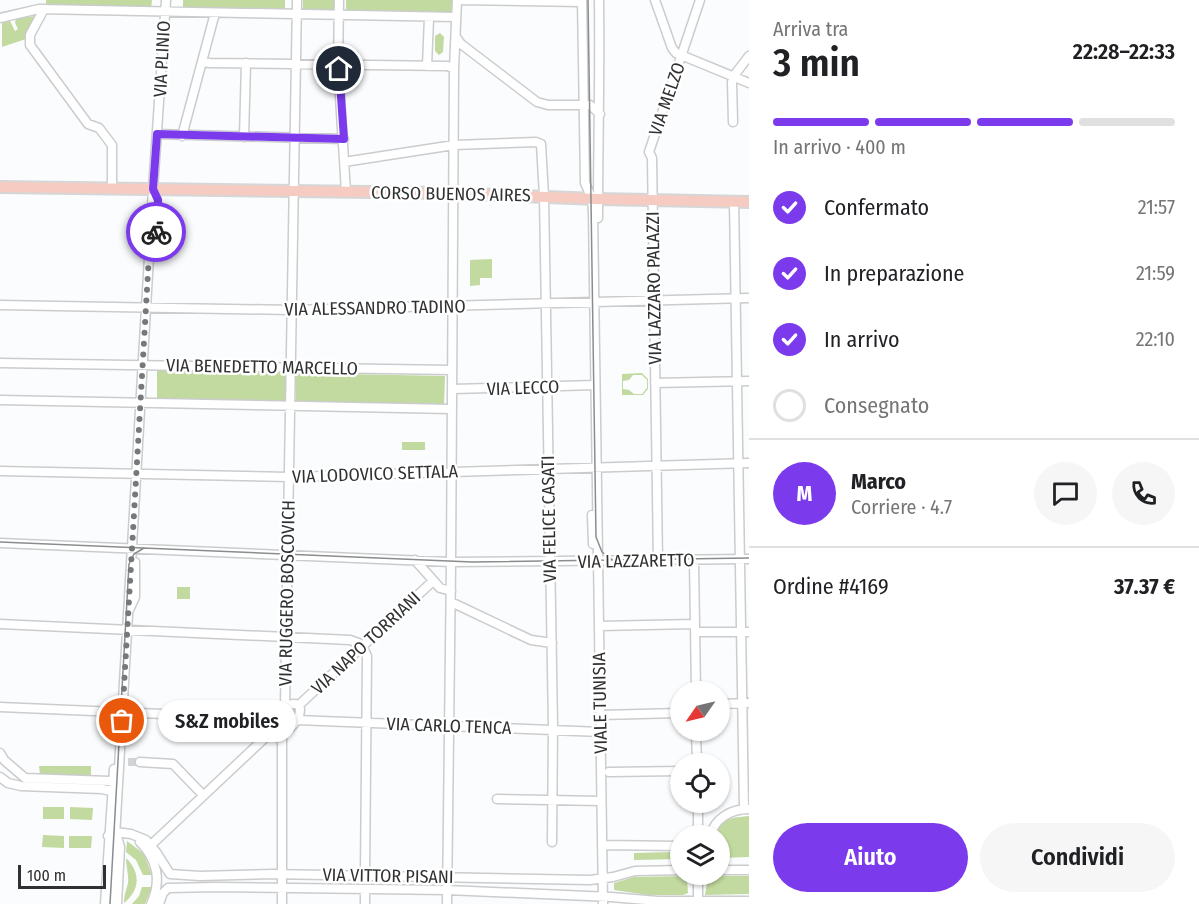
<!DOCTYPE html>
<html lang="it">
<head>
<meta charset="utf-8">
<style>
  :root { --surface:#fff; --page:#f6f6f6; --text:#202124; --muted:#757577; --line:#e0e0e0; --accent:#7c3aed }
  body { margin:0; font-family:"Fira Sans Condensed",sans-serif; background:var(--page); color:var(--text); height:100vh; display:flex; flex-direction:column; font-size:22px; white-space:nowrap }
  * { box-sizing:border-box; margin:0 }
  p { font-size:20px; color:var(--muted) }
  .icon { flex:none; width:33px; height:33px; fill:none; stroke:currentColor; stroke-width:2; stroke-linecap:round; stroke-linejoin:round }
  .map { position:relative; flex:1; overflow:hidden }
  .side { display:flex; flex-direction:column; background:var(--surface); width:450px }
  .side>* { flex:none }
  .needle { width:39px; rotate:236deg }
  .controls { position:absolute; left:670px; top:681px; display:grid; gap:12px }
  .controls a { display:grid; place-items:center; width:60px; height:60px; border-radius:50%; background:var(--surface); box-shadow:0 2px 4px #0004; font-size:30px }
  .scale { position:absolute; left:18px; bottom:15px; width:88px; box-sizing:border-box; padding-left:6px; border:3px solid #303132; border-top:0; font-size:16px; line-height:21px; white-space:nowrap; color:#303132; -webkit-text-stroke:4px #fff; paint-order:stroke }
  .pin { position:absolute; display:grid; place-items:center; width:51px; height:51px; color:#fff; margin:-26px; border:3px solid #fff; border-radius:50%; box-shadow:0 2px 6px #0007 }
  .courier { position:absolute; display:grid; place-items:center; width:60px; height:60px; margin:-30px; border:4px solid #7c3aed; border-radius:50%; background:#fff; color:#222; box-shadow:0 2px 8px #0007 }
  .bubble { position:absolute; height:42px; border-radius:21px; background:var(--surface); box-shadow:0 2px 4px #0004; font-size:20px; font-weight:600; line-height:42px; text-align:center }
  .headline em { font-style:normal; font-weight:600 }
  .headline div { display:flex; flex-direction:column-reverse }
  .headline { display:flex; align-items:center; justify-content:space-between; height:102px; padding:0 24px }
  h1 { font-size:39px; font-weight:600; line-height:45px }
  .bar { display:grid; grid-template-columns:repeat(4,1fr); gap:9px 6px; align-content:center; height:72px; padding:0 24px }
  .bar i { height:8px; border-radius:4px; background:var(--line) }
  .bar .selected { background:var(--accent) }
  .bar p { grid-column:span 4 }
  .line { display:flex; align-items:center; gap:15px; padding:0 24px; border-top:2px solid var(--line) }
  .line div { flex:1 }
  .round { display:grid; place-items:center; flex:none; width:63px; height:63px; border-radius:32px; background:var(--page) }
  ol { padding:0 24px; list-style:none }
  li { display:flex; align-items:center; gap:18px; height:66px }
  li p { margin-inline-start:auto }
  li .icon { padding:6px; border-radius:50%; background:var(--accent); color:#fff; stroke-width:4 }
  li:last-child { color:var(--muted) }
  li i { width:33px; height:33px; border:3px solid var(--line); border-radius:50% }
  .button { display:flex; gap:12px; margin-top:auto; padding:12px 24px }
  .button a { flex:1; height:69px; border-radius:36px; background:var(--accent); color:#fff; font-size:24px; font-weight:600; line-height:69px; text-align:center }
  .button a+a { background:var(--page); color:var(--text) }
  main { display:flex; flex:1; min-height:0 }
  .map>svg:first-child { display:block }
  .green { fill:#c2d99f; fill-rule:evenodd }
  .lines { fill:none; stroke-linecap:round; stroke-linejoin:round }
  .minor-tunnel { stroke:#d2d3d5; stroke-width:8; stroke-dasharray:8 4; stroke-linecap:butt }
  .minor-casing { stroke:#caccce; stroke-width:11 }
  .major-casing { stroke:#d6d6d6; stroke-width:14 }
  .minor { stroke:#fff; stroke-width:8 }
  .major { stroke:#f6cbc2; stroke-width:10 }
  .tram { stroke:#8a8c8d; stroke-width:1.5 }
  .done { stroke:#777879; stroke-width:6; stroke-dasharray:0 10.8 }
  .route { stroke:#7c3aed; stroke-width:8 }
  .labels { text-anchor:middle; stroke-width:5; stroke-linejoin:round; paint-order:stroke }
  .street-label { font-size:18px; fill:#303132; stroke:#fff }
</style>
</head>
<body>
<main>
<div class="map">
<svg width="749" height="904" viewBox="0 0 749 904">
  <rect width="100%" height="100%" fill="#fafcfe"/>
  <path class="green" d="M46,0h106l-1,9 -105,-3z
    M183,0h102v12l-102,-2z
    M303,0h32v12h-32z
    M346,0h107v16l-107,-4z
    M36,16l-10,23 -24,8v-26l7,-2 6,12 3,-2 -3,-6 1,-5z
    M440,33l4,4 -1,15 -4,3 -4,-4v-15z
    M492,259v19h-12v7l-10,1v-26z
    M157,370l129,3v28l-129,-2z
    M296,373l149,3 -1,29 -148,-3z
    M642,373l6,6v10l-5,6h-21v-21zM633,375h9l5,5v8l-5,6h-8l-5,-4 -6,-1v-8l6,-1z
    M402,442h23v8h-23z
    M177,587h13v12h-13z
    M288,707h7l3,9 -21,18 -7,-4 1,-8z
    M39,766h52v10l-51,-1z
    M43,807h21v12h-21z
    M70,807l23,1 -1,12 -22,-1z
    M749,816v41l-29,1v-22h-6c8,-19 17,-18 35,-20z
    M43,835l21,1v12l-22,-1z
    M69,836h23l-1,12h-22z
    M127,841l17,13 8,21h-9l-7,-15 -10,-8z
    M672,852l9,4v3l-47,1v-7z
    M126,858c15,14 14,33 -2,45 0,-8 2,-12 4,-20 1,-8 -2,-16 -2,-25z
    M683,876l4,3 1,14 -5,2h-35l-34,-5v-7l20,-6z
    M708,876h41v18l-44,1z
    M142,887h10l-7,17h-13l7,-8z"/>
  <g class="lines">
    <path class="minor-tunnel" d="M128,762h12"/>
    <g class="minor-casing">
      <path id="minor" d="M339,0l-1,65 8,127
        M457,0l125,2
        M582,0l3,183 7,16 1,13 10,692
        M655,0l17,48 4,5 73,30
        M44,9l-14,26v10l58,79 11,4 13,17v43
        M0,18l39,-9 417,8
        M456,37l5,7 76,58 11,3h42l10,9
        M203,62l7,1 238,3 6,3
        M427,66l2,-48
        M733,122l-1,-40 4,-9 13,-17
        M157,134l187,5
        M182,136l33,-123
        M244,137l2,-74
        M344,162l110,-17 82,-3 5,2 3,52 9,531 -1,115
        M734,201l10,608
        M598,218c0,-72 2,-145 1,-218
        M152,250c6,-18 9,-43 1,-61
        M0,305l291,5 458,-12
        M0,363l452,7
        M655,383l94,-2
        M452,389l143,-4
        M0,400l451,9
        M0,471l289,6 460,-14
        M592,515l1,29
        M0,543l451,19 298,-3
        M415,560l25,28 11,3
        M694,560l2,132
        M658,561l-6,-403 -3,-6 51,-152
        M451,602l80,38 21,3
        M129,610l6,-13v-35
        M0,624l350,16 11,4 6,12 -2,220
        M599,626l95,-2
        M695,632h54
        M720,704l29,-1
        M299,705l134,-124
        M285,706l12,-706
        M0,707l256,11c10,5 9,16 20,19 11,-4 28,-19 23,-32
        M600,715l81,-2
        M297,720l304,12
        M266,728c2,-12 21,-28 33,-23
        M696,730l1,34
        M0,753l4,7 21,18 84,3 6,2
        M140,762l33,2 30,31
        M609,772l72,-1
        M0,777l8,6 13,3 81,3 9,2
        M497,799l104,2
        M698,802v34
        M108,836l7,-4 16,2 15,6 10,12 14,22 30,2 73,-2 317,6 23,-3 22,-6 46,-1
        M710,836c5,-18 21,-27 39,-27
        M140,842c17,17 22,39 11,62
        M151,845l118,-111
        M602,845l79,1
        M720,870h29
        M105,904l9,-135
        M111,904l42,-715 13,-189
        M117,904l3,-57 -3,-11
        M159,904l4,-11 5,-5 47,-1 232,3 164,7 47,4h91
        M282,904v-169
        M365,904v-15
        M447,904l4,-340 3,-495 3,-69
        M698,904v-30"/>
    </g>
    <g class="major-casing">
      <path id="major" d="M0,187l447,6 151,6 151,3"/>
    </g>
    <use href="#minor" class="minor"/>
    <use href="#major" class="major"/>
    <path class="tram" d="M588,0l8,537 6,15 12,9
      M0,542l472,20 277,-4
      M110,904l19,-340 5,-10 10,-6"/>
  </g>
  <g class="lines">
    <path class="done" d="M122,721l27,-466 7,-16v-7"/>
    <path class="route" d="M156,232l2,-32 -5,-11 4,-55 187,5 -5,-70"/>
  </g>
  <g class="labels">
    <g class="street-label">
      <text transform="translate(162 59) rotate(-87)" y="6">VIA PLINIO</text>
      <text transform="translate(667 99) rotate(-71)" y="6">VIA MELZO</text>
      <text transform="translate(451 194) rotate(1)" y="6">CORSO BUENOS AIRES</text>
      <text transform="translate(654 288) rotate(-91)" y="6">VIA LAZZARO PALAZZI</text>
      <text transform="translate(375 308) rotate(-1)" y="6">VIA ALESSANDRO TADINO</text>
      <text transform="translate(262 367) rotate(1)" y="6">VIA BENEDETTO MARCELLO</text>
      <text transform="translate(523 388) rotate(-2)" y="6">VIA LECCO</text>
      <text transform="translate(375 474) rotate(-2)" y="6">VIA LODOVICO SETTALA</text>
      <text transform="translate(549 519) rotate(-91)" y="6">VIA FELICE CASATI</text>
      <text transform="translate(636 561) rotate(-1)" y="6">VIA LAZZARETTO</text>
      <text transform="translate(287 593) rotate(-89)" y="6">VIA RUGGERO BOSCOVICH</text>
      <text transform="translate(366 643) rotate(-43)" y="6">VIA NAPO TORRIANI</text>
      <text transform="translate(600 703) rotate(-91)" y="6">VIALE TUNISIA</text>
      <text transform="translate(449 726) rotate(2)" y="6">VIA CARLO TENCA</text>
      <text transform="translate(388 876) rotate(1)" y="6">VIA VITTOR PISANI</text>
    </g>
  </g>
</svg>
<div class="controls">
<a><svg class="needle" viewBox="-14 -14 28 28"><path d="M0-13l5 13h-10z" fill="#e53935"/><path d="M0 13l5-13h-10z" fill="#757577"/></svg></a>
<a><svg class="icon" aria-label="locate" viewBox="0 0 24 24"><circle cx="12" cy="12" r="6"/><path d="M12 2v4M12 18v4M2 12h4M18 12h4"/></svg></a>
<a><svg class="icon" aria-label="layers" viewBox="0 0 24 24"><path d="M12 4l9 5-9 5-9-5zM3 14l9 5 9-5"/></svg></a>
</div>
<div class="scale">100 m</div>
<div class="pin" style="left:122px;top:721px;background:#ea580c"><svg class="icon" aria-label="bag" viewBox="0 0 24 24"><path d="M5 8h14l-1 12H6zM9 8a3 3 0 0 1 6 0"/></svg></div>
<div class="pin" style="left:339px;top:69px;background:#1f2937"><svg class="icon" aria-label="home" viewBox="0 0 24 24"><path d="M3 11l9-7 9 7M6 9v11h12V9"/></svg></div>
<div class="courier" style="left:156px;top:232px"><svg class="icon" aria-label="bike" viewBox="0 0 24 24"><circle cx="6" cy="16" r="4"/><circle cx="18" cy="16" r="4"/><path d="M6 16l4-8h5l3 8M10 8l3 8H6M13 5h3"/></svg></div>
<div class="bubble" style="left:158px;top:700px;width:138px">S&amp;Z mobiles</div>
</div>
<section class="side">
<div class="headline"><div><h1>3 min</h1><p>Arriva tra</p></div><em>22:28–22:33</em></div>
<div class="bar"><i class="selected"></i><i class="selected"></i><i class="selected"></i><i></i><p>In arrivo · 400 m</p></div>
<ol>
<li><svg class="icon" aria-label="check" viewBox="0 0 24 24"><path d="M5 12l5 5 9-10"/></svg>Confermato<p>21:57</p></li>
<li><svg class="icon" aria-label="check" viewBox="0 0 24 24"><path d="M5 12l5 5 9-10"/></svg>In preparazione<p>21:59</p></li>
<li><svg class="icon" aria-label="check" viewBox="0 0 24 24"><path d="M5 12l5 5 9-10"/></svg>In arrivo<p>22:10</p></li>
<li><i></i>Consegnato</li>
</ol>
<div class="line" style="height:108px"><b class="round" style="background:var(--accent);color:#fff">M</b><div><b>Marco</b><p>Corriere · 4.7</p></div><a class="round"><svg class="icon" aria-label="chat" viewBox="0 0 24 24"><path d="M4 5h16v11H9l-5 4z"/></svg></a><a class="round"><svg class="icon" aria-label="phone" viewBox="0 0 24 24"><path d="M5 4h4l2 5-3 2q2 4 5 5l2-3 5 2v4C11 20 4 13 5 4z"/></svg></a></div>
<div class="line" style="height:78px"><div>Ordine #4169</div><b>37.37 €</b></div>
<div class="button"><a>Aiuto</a><a>Condividi</a></div>
</section>
</main>
</body>
</html>
